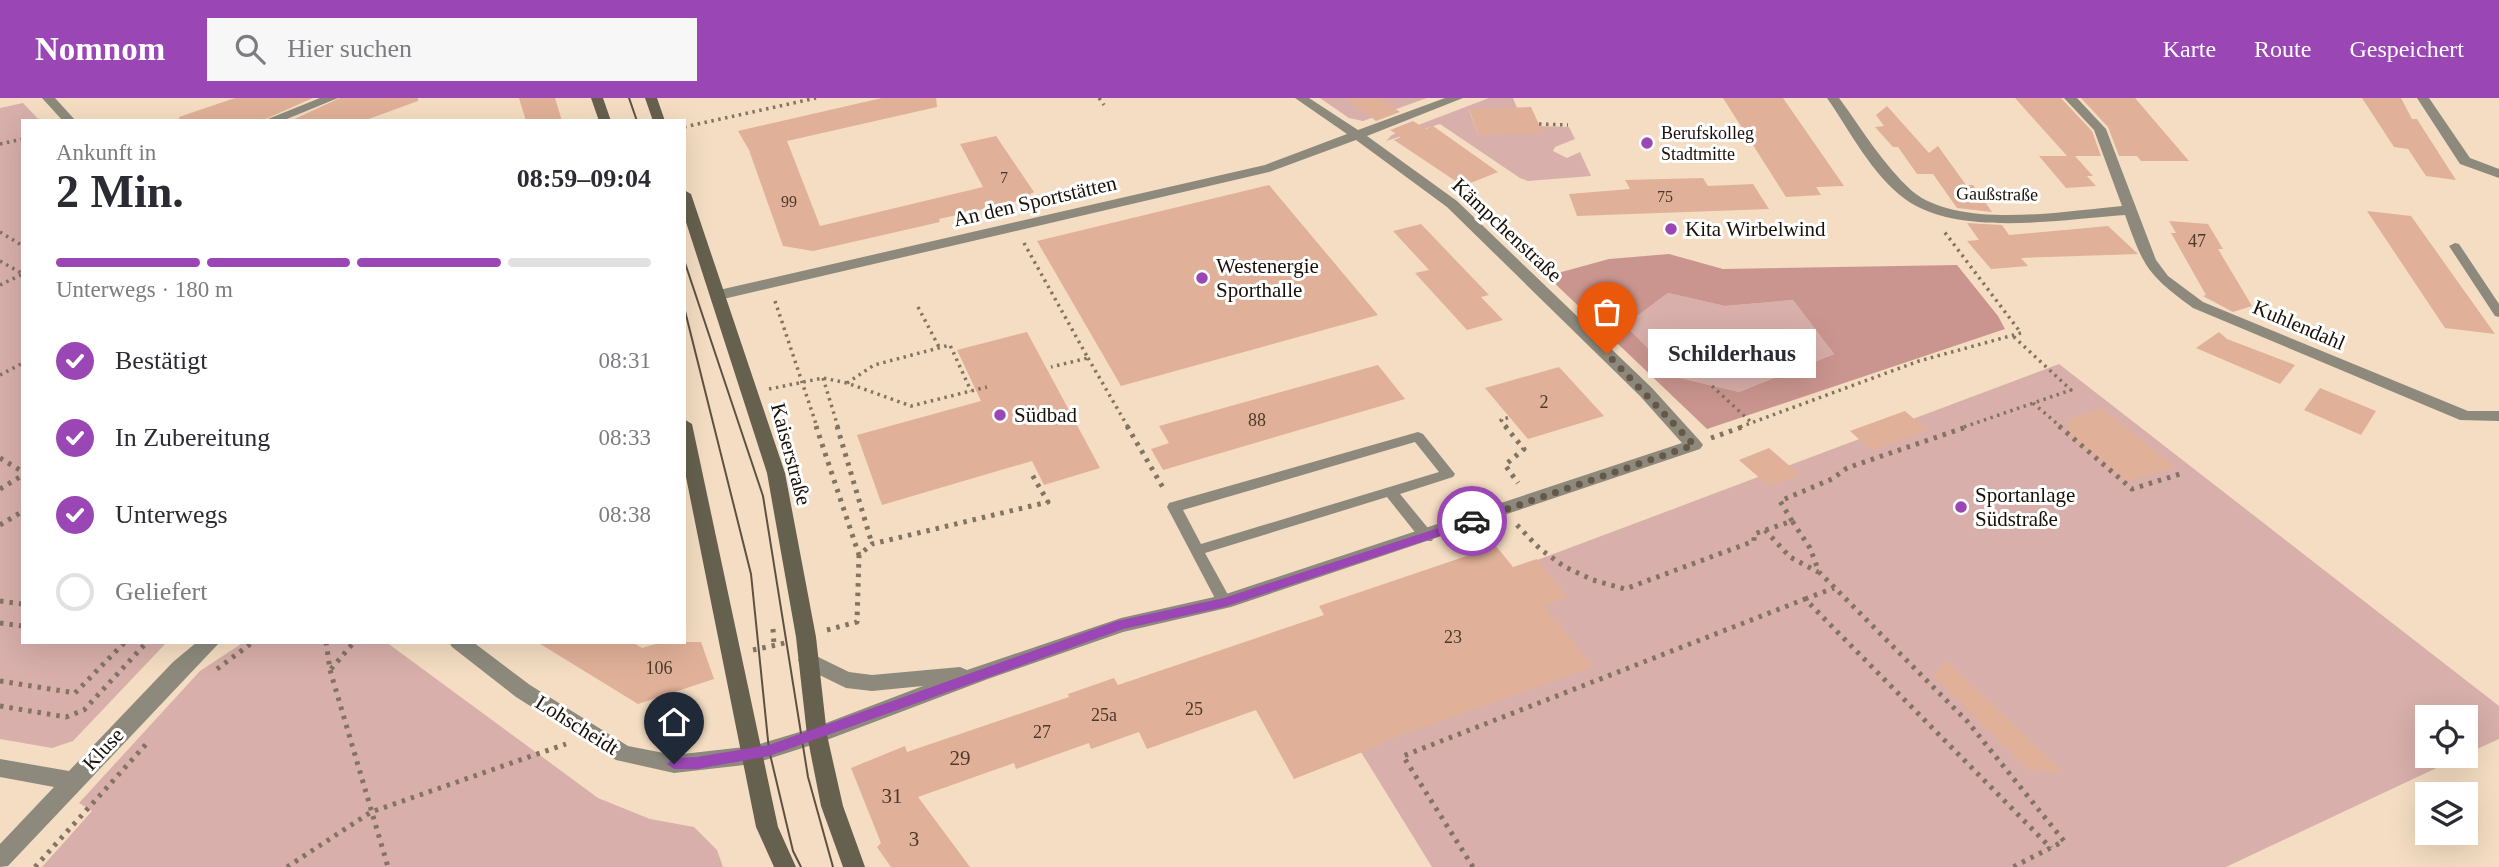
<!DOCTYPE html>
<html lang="de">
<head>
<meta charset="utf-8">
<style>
  :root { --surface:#fff; --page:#f7f7f7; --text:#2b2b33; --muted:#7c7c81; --line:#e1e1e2; --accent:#9a46b4 }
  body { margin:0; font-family:"Times New Roman",serif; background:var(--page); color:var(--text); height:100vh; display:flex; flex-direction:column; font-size:26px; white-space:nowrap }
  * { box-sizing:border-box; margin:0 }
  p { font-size:23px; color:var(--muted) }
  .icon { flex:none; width:38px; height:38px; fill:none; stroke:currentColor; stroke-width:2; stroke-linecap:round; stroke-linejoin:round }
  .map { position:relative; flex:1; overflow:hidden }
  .sheet { position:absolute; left:21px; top:21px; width:665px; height:525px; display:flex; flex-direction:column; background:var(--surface); border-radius:0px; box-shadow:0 7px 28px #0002 }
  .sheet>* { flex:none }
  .fabs { position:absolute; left:2415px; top:607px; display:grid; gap:14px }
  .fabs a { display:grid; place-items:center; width:63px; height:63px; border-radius:0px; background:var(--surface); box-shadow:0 7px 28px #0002; font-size:35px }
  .pin { position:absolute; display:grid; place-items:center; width:60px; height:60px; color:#fff; margin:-72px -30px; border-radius:50% 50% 50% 0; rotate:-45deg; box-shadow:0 0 7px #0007 }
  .pin .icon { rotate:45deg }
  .courier { position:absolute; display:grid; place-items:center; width:70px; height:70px; margin:-35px; border:5px solid #9a46b4; border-radius:50%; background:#fff; color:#222; box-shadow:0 2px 9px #0007 }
  .bubble { position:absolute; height:49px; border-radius:0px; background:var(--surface); box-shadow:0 7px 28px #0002; font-size:23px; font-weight:600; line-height:49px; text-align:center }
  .head em { font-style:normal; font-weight:600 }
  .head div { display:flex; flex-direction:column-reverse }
  .head { display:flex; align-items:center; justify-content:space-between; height:119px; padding:0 35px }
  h1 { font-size:46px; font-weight:600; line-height:52px }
  .bar { display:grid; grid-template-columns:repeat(4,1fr); gap:10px 7px; align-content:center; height:84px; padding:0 35px }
  .bar i { height:9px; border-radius:5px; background:var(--line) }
  .bar .current { background:var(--accent) }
  .bar p { grid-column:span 4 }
  ol { padding:0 35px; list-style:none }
  li { display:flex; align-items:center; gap:21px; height:77px }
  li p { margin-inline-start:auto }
  li .icon { padding:7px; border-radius:50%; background:var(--accent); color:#fff; stroke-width:4 }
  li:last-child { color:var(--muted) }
  li i { width:38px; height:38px; border:4px solid var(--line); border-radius:50% }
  header { display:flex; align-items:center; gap:42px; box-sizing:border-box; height:98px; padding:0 35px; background:var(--accent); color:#fff }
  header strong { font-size:33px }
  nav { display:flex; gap:38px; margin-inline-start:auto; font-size:24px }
  .search { width:490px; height:63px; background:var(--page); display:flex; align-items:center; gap:18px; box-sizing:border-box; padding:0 24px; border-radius:0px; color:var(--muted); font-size:26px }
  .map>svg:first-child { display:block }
  .green { fill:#d8afaa }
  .forest { fill:#cb958f; fill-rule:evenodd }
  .building { fill:#e1b098 }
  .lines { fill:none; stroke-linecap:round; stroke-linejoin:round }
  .path-far1 { stroke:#837462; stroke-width:3.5; stroke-dasharray:2.5 4.5; stroke-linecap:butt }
  .path { stroke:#837462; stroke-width:5; stroke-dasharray:3.5 6; stroke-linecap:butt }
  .lane { fill:#8d8a7d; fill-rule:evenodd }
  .street { fill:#8d8a7d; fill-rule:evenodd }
  .secondary { fill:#66604e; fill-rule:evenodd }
  .tram { stroke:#5e5143; stroke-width:2 }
  .route { fill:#9a46b4 }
  .done { stroke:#665849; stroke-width:7; stroke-dasharray:0 12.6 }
  .poi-dot { fill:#9a46b4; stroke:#fff; stroke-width:2.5 }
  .labels { text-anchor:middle; stroke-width:6; stroke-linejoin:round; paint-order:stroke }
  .far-number-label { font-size:16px; fill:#4b392c }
  .far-poi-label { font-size:18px; fill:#191108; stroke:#fff; text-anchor:start }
  .far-street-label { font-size:18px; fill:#191108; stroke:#fff }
  .number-label { font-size:18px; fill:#4b392c }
  .street-label { font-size:21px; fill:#191108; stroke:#fff }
  .poi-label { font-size:21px; fill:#191108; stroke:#fff; text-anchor:start }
  .near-number-label { font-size:21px; fill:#4b392c }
</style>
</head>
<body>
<header>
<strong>Nomnom</strong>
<div class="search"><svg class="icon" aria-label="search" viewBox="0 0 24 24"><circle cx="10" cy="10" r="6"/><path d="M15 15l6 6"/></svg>Hier suchen</div>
<nav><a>Karte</a><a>Route</a><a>Gespeichert</a></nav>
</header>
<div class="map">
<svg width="2499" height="769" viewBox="0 0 2499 769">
  <rect width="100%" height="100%" fill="#f4ddc2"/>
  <path class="green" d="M1320,0h107l-64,23 -14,-3z
    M1489,0h24l4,10 -48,2 9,25 61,-9 30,1 6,12 -20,8 -2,4 14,7 13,-6 11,24 -63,5 -8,-3 -80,-54 -54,17 6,-6z
    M23,5l17,18h-17v521h144l-94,99 -21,7 -52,-9v-631z
    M1668,195l57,13 68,-6 41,54 -95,38 -63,-15 -51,-52z
    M2059,266l440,342v33l-33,15v-36h-39v38h35l-236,111h-794l-134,-217z
    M244,544h142l212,156 52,21 44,8 23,23 6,17h-681l50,-56 -13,-8 121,-132z"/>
  <path class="forest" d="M1669,156l54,15 234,-4 41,51 7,13 -298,100 -160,-153 62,-17zM1668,195l57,13 68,-6 41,54 -95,38 -63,-15 -51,-52z"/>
  <path class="building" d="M235,0h78l-52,23h-81l-1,-4z
    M340,0h78v3l-55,20h-73z
    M519,0h36l7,23h-36z
    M882,0h54l1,9 -150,34 33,85 163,-39 -23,-43 36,-8 38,56 -16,9 -79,18 1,3 -127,29 -30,-5 -34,-96 -11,-19z
    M1345,0h34l21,14 -24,9z
    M1723,0h60l61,88 -28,1 5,8 -35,2z
    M2015,0h46l31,33 9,25h-26l18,20h-6l9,10 -30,2 -27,-32h33h-5z
    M2081,0h54l54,63h-48l-4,-5h-18l-11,-29z
    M2362,0h39l11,21h5l5,8 34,53 -30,-4 -18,-27 -14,-2z
    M1887,8l42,47 9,-7 28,39h7l19,27 -35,-4 -24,-34h-16l-19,-27h-5l-18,-20 9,-1 -8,-11z
    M1531,9l12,26 -65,2 -9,-26z
    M1413,23l13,8 7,-3 65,46 -35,14 -69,-46 7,-3 -11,-7z
    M1703,80l5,8 45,-2 16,25 -192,7 -8,-22 61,-5 -5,-9z
    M1269,87l109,130 -257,71 -84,-145z
    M2367,113l44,5 84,118 -50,-6z
    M2169,123l39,3 15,25h-5l34,57 -19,6 -30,-16 3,-1 -35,-62h5z
    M1967,125l35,2 7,10 99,-9 30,28 -117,4 7,8 -37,3 -24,-28 12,-1z
    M1421,126l68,71 -8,2 22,23 -36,10 -52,-57 14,-3 -36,-39z
    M1027,234l73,136 -56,17 -12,-24 -150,44 -25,-70 124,-34 -24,-51z
    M2219,234l8,7 68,26 -15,19 -84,-36z
    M1378,267l27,34 -242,71 -12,-21 18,-6 -10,-17z
    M1559,269l45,49 -76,23 -43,-51z
    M2320,290l56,23 -15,24 -57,-25z
    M2103,311l72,58 -48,15 -60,-50 1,-13z
    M1905,313l22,19 -55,21 -22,-20z
    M1769,350l31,27 -30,12 -31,-27z
    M1496,448l17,21 24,-8 31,38 -24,9 49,61 -212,75 2,2 -89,35 -38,-69 -109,39 -8,-17 -48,17 -2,-6 -73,26 -2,-6 -96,34 52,70h-79l-14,-20 4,-4 -30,-75 54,-22 2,6 162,-55 -1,-3 46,-16 4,7 206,-70 -5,-9z
    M537,544h95l10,6 21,-6h38l13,37 -76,25z
    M1947,563l116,111 -34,-2 -96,-95z"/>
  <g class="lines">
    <path class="path-far1" d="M1099,0l5,7
      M1539,26l29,1
      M684,29l132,-29
      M0,46l23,-5
      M0,134l23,14
      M1024,145l64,115 -37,9
      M0,163l23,13
      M0,187l23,-11
      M775,203l42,126
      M918,209l21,40
      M1088,260l40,69
      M0,277l23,-12
      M823,280l15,49
      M847,285l27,-18 76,-20 21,46
      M1712,288l39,36
      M769,291l54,-11 24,5 64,23 76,-19
      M2033,305l28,24
      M1507,329l-6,-7 9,-3
      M1740,329l179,-66 102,-28 -78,-103
      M1964,329l107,-37 -58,-54"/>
    <path class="path" d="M816,328l43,129
      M837,328l35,118
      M1127,328l38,65
      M1505,328l19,23 -19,16 13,18
      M2059,328l73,63 48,-15
      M1711,340l34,-12
      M0,360l23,14
      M0,391l23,-14
      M1792,423l-12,-20 52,-22 15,-11 122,-42
      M0,427l23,-14
      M1517,427l23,24 25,18 28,13 32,9 129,-48v-7l38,-13 18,27 9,24 148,149 97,120 -51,26
      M1765,432l25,27 28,15
      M1805,501l29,-11
      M0,503l23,3
      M0,525l23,3
      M773,531l1,17
      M827,532l30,-8 2,-67 13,-11 176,-42 -18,-31
      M326,544l4,28 58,197
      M753,552l32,-7
      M217,571l36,-27
      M331,571l23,-27
      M0,583l75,12 50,-51
      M0,608l66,11 18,-7 63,-68
      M35,769l114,-126
      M287,769l84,-55 195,-68
      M1473,769l-70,-111 402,-157 246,249"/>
    <path class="lane" d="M2455,145l4,1 40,60v13l-4,-1 -46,-70z
      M1418,334l5,2 32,40 -2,3 -53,17 32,39 2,4 -2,4h-10l-35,-44 -182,56 27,49 -3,4h-10l-52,-99 2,-4zM1415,344l24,30 -238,72 -18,-34z"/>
    <path class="street" d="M42,0h13l21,23h-13z
      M320,0h18l-56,23h-19z
      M1295,0h14l49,32 87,-32h18l-96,38 90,65 195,187 48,53 3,4 -3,4 -469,158 -108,25 -135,47 -164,62 -71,23 -79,9 -58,-13 -100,-63 -64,-50 -3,-5h24l57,43 98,61 46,9 79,-9 60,-18 110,-42 -51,5 -26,-3 -45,-22 -3,-6 3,-6 7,-2 41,20 23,3 88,-8 7,3 154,-52 102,-23 459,-152 -42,-47 -193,-189 -91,-67 -87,32 -550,128 -8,-5 8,-5 546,-125 82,-31z
      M1827,0h12c23,31 44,67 73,93 47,39 153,20 210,15l-28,-76 -30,-32h13l29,31 50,131 12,16 35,26 265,109h31v10l-39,-1 -267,-112c-46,-34 -49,-40 -68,-93 -63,4 -166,23 -220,-16 -33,-24 -55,-68 -78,-101z
      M2417,0h12l41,60 29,11v9l-39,-14z
      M197,544h23l-212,224 -8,1v-23l54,-57 -54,-10v-18l69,12 104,-109z"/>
    <path class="secondary" d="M591,0h12l8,23h-12z
      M645,0h12l8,23h-12z
      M684,92l7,4 94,279 31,164 11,98 16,71 22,61h-22l-22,-61 -14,-71 -11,-98 -29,-164 -83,-257z
      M684,321l8,5 86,403 18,40h-22l-18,-40 -72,-360z"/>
    <path class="tram" d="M629,0l8,23
      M684,162l79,236 45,281 25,90
      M684,209l67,267 18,176 24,101 8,16"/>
  </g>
  <path class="route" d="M1472,419l5,4 -1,3 -252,83 -101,22 -354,127 -72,13h-23l-7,-5 7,-6 23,-1 72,-12 348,-124 107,-23z"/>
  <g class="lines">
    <path class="done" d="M1472,423l222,-76 -87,-91"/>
  </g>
  <g class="poi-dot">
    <circle cx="1647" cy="45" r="7"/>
    <circle cx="1671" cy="131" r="7"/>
    <circle cx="1202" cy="180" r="7"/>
    <circle cx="1000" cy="317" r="7"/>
    <circle cx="1961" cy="409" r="7"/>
  </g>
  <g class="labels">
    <g class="far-number-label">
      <text x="1004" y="85">7</text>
      <text x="1665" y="104">75</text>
      <text x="789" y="109">99</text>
    </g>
    <g class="far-poi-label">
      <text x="1661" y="41">Berufskolleg<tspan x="1661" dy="21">Stadtmitte</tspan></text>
    </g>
    <g class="far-street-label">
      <text transform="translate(1997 96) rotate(1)" y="6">Gaußstraße</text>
    </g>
    <g class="number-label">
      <text x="2197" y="149">47</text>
      <text x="1544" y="310">2</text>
      <text x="1257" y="328">88</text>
      <text x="1453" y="545">23</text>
      <text x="659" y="576">106</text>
      <text x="1194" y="617">25</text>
      <text x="1104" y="623">25a</text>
      <text x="1042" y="640">27</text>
    </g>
    <g class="street-label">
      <text transform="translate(1035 103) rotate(-13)" y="7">An den Sportstätten</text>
      <text transform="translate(1507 132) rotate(43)" y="7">Kämpchenstraße</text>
      <text transform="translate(2299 227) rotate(23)" y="7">Kuhlendahl</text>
      <text transform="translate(791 356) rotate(75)" y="7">Kaiserstraße</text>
      <text transform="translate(577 627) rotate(32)" y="7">Lohscheidt</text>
      <text transform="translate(103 651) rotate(-47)" y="7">Kluse</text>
    </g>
    <g class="poi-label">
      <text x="1685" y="138">Kita Wirbelwind</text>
      <text x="1216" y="175">Westenergie<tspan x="1216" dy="24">Sporthalle</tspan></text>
      <text x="1014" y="324">Südbad</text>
      <text x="1975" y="404">Sportanlage<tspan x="1975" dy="24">Südstraße</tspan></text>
    </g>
    <g class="near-number-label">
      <text x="960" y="667">29</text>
      <text x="892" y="705">31</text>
      <text x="914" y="748">3</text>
    </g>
  </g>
</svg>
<div class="fabs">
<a><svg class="icon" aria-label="locate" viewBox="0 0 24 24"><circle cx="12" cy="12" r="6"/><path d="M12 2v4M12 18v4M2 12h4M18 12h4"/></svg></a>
<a><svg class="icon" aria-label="layers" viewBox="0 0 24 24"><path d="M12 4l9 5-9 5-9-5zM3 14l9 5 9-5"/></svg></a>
</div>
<div class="pin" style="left:1607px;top:256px;background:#ea580c"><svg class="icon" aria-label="bag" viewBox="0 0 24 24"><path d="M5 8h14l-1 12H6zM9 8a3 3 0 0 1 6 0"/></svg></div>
<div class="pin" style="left:674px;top:666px;background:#1f2937"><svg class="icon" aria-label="home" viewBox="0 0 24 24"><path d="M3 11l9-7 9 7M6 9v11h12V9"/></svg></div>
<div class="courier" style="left:1472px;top:423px"><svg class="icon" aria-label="car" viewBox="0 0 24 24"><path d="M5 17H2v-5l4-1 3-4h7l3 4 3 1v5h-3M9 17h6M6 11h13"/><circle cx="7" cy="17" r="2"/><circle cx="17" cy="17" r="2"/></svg></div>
<div class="bubble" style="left:1648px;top:231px;width:168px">Schilderhaus</div>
<section class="sheet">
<div class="head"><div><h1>2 Min.</h1><p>Ankunft in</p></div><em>08:59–09:04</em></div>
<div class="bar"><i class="current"></i><i class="current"></i><i class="current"></i><i></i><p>Unterwegs · 180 m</p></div>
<ol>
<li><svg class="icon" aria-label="check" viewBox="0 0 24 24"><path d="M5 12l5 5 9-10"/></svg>Bestätigt<p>08:31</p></li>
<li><svg class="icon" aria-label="check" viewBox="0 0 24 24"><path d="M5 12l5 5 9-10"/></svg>In Zubereitung<p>08:33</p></li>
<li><svg class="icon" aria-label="check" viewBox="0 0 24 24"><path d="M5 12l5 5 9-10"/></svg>Unterwegs<p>08:38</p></li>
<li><i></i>Geliefert</li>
</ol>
</section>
</div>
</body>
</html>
